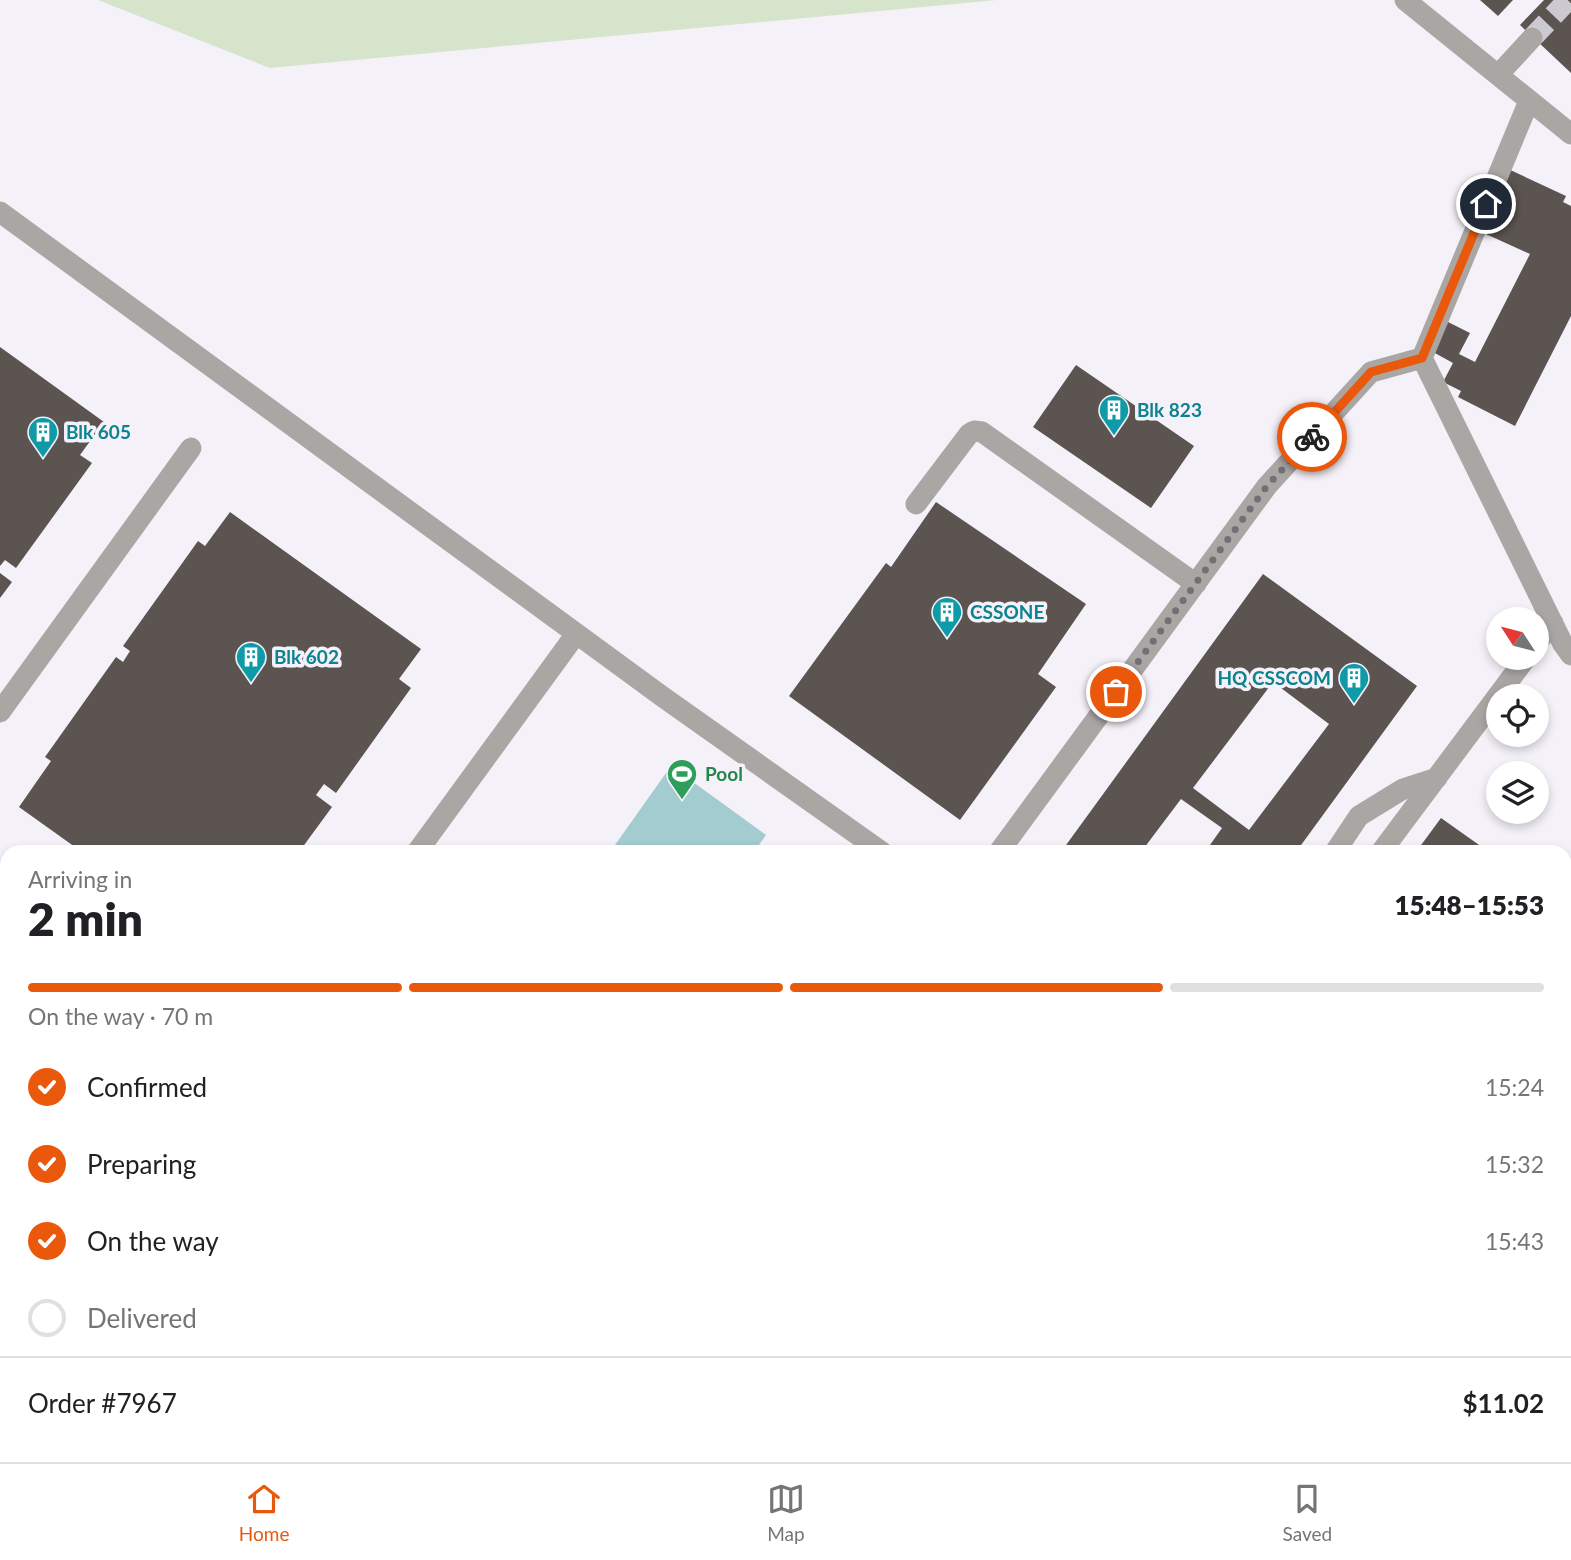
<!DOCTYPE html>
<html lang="en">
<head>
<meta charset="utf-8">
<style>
  :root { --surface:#fff; --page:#f6f6f6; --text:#202124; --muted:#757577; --line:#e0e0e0; --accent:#ea580c }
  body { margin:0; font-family:Lato,sans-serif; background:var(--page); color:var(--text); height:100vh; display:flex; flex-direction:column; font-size:26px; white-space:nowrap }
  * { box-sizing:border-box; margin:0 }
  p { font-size:23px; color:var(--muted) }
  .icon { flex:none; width:38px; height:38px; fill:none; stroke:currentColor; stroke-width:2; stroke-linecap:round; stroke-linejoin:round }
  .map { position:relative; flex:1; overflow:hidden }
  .sheet { position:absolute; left:0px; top:845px; width:1572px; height:618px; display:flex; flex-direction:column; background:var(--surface); border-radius:21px 21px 0 0; box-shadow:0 4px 10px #0003 }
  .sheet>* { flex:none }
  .needle { width:46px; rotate:306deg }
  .tools { position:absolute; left:1486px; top:607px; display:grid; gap:14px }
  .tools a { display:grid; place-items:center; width:63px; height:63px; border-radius:50%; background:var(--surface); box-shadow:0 4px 10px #0003; font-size:35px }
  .pin { position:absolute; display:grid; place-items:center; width:60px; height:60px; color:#fff; margin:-30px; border:4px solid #fff; border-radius:50%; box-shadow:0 2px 7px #0007 }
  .courier { position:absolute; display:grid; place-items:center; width:70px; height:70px; margin:-35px; border:5px solid #ea580c; border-radius:50%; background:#fff; color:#222; box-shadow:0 2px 9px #0007 }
  .headline em { font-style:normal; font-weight:800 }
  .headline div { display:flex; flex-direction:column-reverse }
  .headline { display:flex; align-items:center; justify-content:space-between; height:119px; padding:0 28px }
  h1 { font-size:46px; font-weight:800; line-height:52px }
  .bar { display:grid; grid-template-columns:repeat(4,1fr); gap:10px 7px; align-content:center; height:84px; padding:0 28px }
  .bar i { height:9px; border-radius:5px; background:var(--line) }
  .bar .on { background:var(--accent) }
  .bar p { grid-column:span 4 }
  .line { display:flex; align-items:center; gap:18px; padding:0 28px; border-top:2px solid var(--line) }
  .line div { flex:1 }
  ol { padding:0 28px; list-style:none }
  li { display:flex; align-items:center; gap:21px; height:77px }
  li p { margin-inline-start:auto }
  li .icon { padding:7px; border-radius:50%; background:var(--accent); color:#fff; stroke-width:4 }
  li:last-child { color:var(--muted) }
  li i { width:38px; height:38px; border:4px solid var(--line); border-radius:50% }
  .menu { display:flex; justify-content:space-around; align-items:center; height:98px; border-top:2px solid var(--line); background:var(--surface); font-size:19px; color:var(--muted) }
  .menu a { display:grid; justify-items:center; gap:4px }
  .menu .on { color:var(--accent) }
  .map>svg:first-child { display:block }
  .green { fill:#d5e4ca }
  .water { fill:#a2ccd0 }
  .building { fill:#5b5451; fill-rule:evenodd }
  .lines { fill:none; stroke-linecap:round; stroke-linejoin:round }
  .minor-tunnel { stroke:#cdc9d0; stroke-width:21; stroke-dasharray:21 10; stroke-linecap:butt }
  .minor { stroke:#a9a6a4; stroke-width:21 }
  .done { stroke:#737075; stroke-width:7; stroke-dasharray:0 12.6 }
  .route { stroke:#ea580c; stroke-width:9 }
  .labels { text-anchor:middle; stroke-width:7; stroke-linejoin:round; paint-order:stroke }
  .culture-label { font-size:19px; font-weight:bold; fill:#0d838f; stroke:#f5f1f8; text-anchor:start }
  .leisure-label { font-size:19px; font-weight:bold; fill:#27864d; stroke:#f5f1f8; text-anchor:start }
</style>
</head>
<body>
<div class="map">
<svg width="1571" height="1462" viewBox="0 0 1571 1462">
  <rect width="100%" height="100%" fill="#f5f1f8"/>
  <path class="green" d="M98,0h899l-727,68z"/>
  <path class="water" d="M671,766l95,69 -12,17h-144z"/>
  <path class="building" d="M1480,0h33l-15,16z
    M1544,0h27v73l-51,-48z
    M1506,168l60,28 -3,6 8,4v110l-56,110 -57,-29 3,-6 -18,-9 10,-19 -20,-11 15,-30 22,11 -11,21 16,8 55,-108 -53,-24z
    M0,347l104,75 -24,33 12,8 -76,105 -11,-8 -5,6z
    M1076,365l118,81 -43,62 -118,-81z
    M936,502l150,102 -48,70 18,13 -96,133 -171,-124 97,-133 5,4z
    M230,512l191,137 -22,30 12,9 -75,105 -12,-9 -8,11 16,12 -33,45h-217l-63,-45 32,-46 -6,-4 71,-100 7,5 7,-11 -7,-5 75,-105 7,5z
    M0,573l12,9 -12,16z
    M1263,574l154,112 -121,166h-91l17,-24 -41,-29 -40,53h-80zM1273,682l56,42 -80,106 -56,-42z
    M1441,818l48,34h-73z
    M1571,1054v96l-7,-14v-79z
    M754,1456h210l9,6h-223z
    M1349,1456h165l-5,6h-164z"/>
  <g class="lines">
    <path class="minor-tunnel" d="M1532,38l36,-38"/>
    <path class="minor" d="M1405,0l166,134
      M1498,75l34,-37
      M1529,101l-107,257 141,286 8,11
      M0,212l663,485 219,155
      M916,504l53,-70 5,-3 8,1 214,152
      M1536,644l17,-21
      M0,712l191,-264
      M417,852l159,-218
      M999,852l268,-366 104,-114 51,-14
      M1335,852l24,-36 44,-27 34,-11
      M1381,852l145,-194
      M0,887l7,6
      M1564,993l7,-3
      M0,1117l7,-10
      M1564,1190l7,15
      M1564,1282l7,-8
      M1564,1335l7,3
      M0,1426l7,-10
      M703,1462l4,-6
      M1279,1462l4,-6"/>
  </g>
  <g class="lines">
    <path class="done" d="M1116,692l151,-206 45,-49"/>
    <path class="route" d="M1312,437l59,-65 51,-14 64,-154"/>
  </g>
  <defs>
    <g id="building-pin" transform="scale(1.575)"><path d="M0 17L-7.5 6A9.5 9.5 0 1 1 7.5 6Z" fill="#0f9aa8" stroke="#f5f1f8"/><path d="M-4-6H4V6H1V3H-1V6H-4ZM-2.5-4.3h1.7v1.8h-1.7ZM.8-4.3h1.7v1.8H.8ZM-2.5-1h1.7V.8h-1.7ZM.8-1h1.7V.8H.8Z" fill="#fff"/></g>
    <g id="stadium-pin" transform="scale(1.575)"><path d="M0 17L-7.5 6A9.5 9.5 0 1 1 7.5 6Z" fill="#2e9e5b" stroke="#f5f1f8"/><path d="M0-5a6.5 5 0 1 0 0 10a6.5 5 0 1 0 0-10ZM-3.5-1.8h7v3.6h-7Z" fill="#fff"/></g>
  </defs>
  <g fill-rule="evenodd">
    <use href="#building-pin" x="1114" y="410"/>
    <use href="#building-pin" x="43" y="432"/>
    <use href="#building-pin" x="947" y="612"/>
    <use href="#building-pin" x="251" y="657"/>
    <use href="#building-pin" x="1354" y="678"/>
    <use href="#stadium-pin" x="682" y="774"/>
  </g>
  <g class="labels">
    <g class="culture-label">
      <text x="1137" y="417">Blk 823</text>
      <text x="66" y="439">Blk 605</text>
      <text x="970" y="619">CSSONE</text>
      <text x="274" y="664">Blk 602</text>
      <text x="1331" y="685" text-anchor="end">HQ CSSCOM</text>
    </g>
    <g class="leisure-label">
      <text x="705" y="781">Pool</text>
    </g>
  </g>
</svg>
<div class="tools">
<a><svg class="needle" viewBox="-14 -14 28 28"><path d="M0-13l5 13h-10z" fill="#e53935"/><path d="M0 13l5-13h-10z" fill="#757577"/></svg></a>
<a><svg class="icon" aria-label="locate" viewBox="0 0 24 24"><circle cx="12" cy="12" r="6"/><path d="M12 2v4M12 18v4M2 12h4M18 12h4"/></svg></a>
<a><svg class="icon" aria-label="layers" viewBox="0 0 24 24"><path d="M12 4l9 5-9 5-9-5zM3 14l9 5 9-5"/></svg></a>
</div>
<div class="pin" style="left:1116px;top:692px;background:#ea580c"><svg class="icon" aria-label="bag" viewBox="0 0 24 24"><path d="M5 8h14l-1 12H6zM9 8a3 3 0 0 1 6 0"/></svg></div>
<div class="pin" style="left:1486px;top:204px;background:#1f2937"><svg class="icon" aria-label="home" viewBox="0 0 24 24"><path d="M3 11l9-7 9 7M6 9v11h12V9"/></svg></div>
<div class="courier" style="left:1312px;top:437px"><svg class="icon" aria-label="bike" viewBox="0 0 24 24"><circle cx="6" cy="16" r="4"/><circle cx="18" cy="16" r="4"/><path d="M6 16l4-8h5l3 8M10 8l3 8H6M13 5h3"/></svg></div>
<section class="sheet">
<div class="headline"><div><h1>2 min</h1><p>Arriving in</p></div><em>15:48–15:53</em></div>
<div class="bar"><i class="on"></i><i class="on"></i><i class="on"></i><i></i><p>On the way · 70 m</p></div>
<ol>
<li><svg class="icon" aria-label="check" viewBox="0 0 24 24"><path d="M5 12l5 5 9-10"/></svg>Confirmed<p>15:24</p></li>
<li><svg class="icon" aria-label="check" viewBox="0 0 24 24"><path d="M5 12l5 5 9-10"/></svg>Preparing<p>15:32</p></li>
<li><svg class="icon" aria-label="check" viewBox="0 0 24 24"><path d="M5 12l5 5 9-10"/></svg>On the way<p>15:43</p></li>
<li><i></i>Delivered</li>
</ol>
<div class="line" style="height:91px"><div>Order #7967</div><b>$11.02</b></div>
</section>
</div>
<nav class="menu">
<a class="on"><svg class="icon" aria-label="home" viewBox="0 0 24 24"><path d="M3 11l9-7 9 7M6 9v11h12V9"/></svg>Home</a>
<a><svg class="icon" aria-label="map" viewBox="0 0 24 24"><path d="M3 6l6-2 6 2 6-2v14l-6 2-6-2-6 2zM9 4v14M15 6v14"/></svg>Map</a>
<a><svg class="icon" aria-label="saved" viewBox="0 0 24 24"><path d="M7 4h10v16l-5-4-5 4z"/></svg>Saved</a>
</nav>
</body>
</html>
